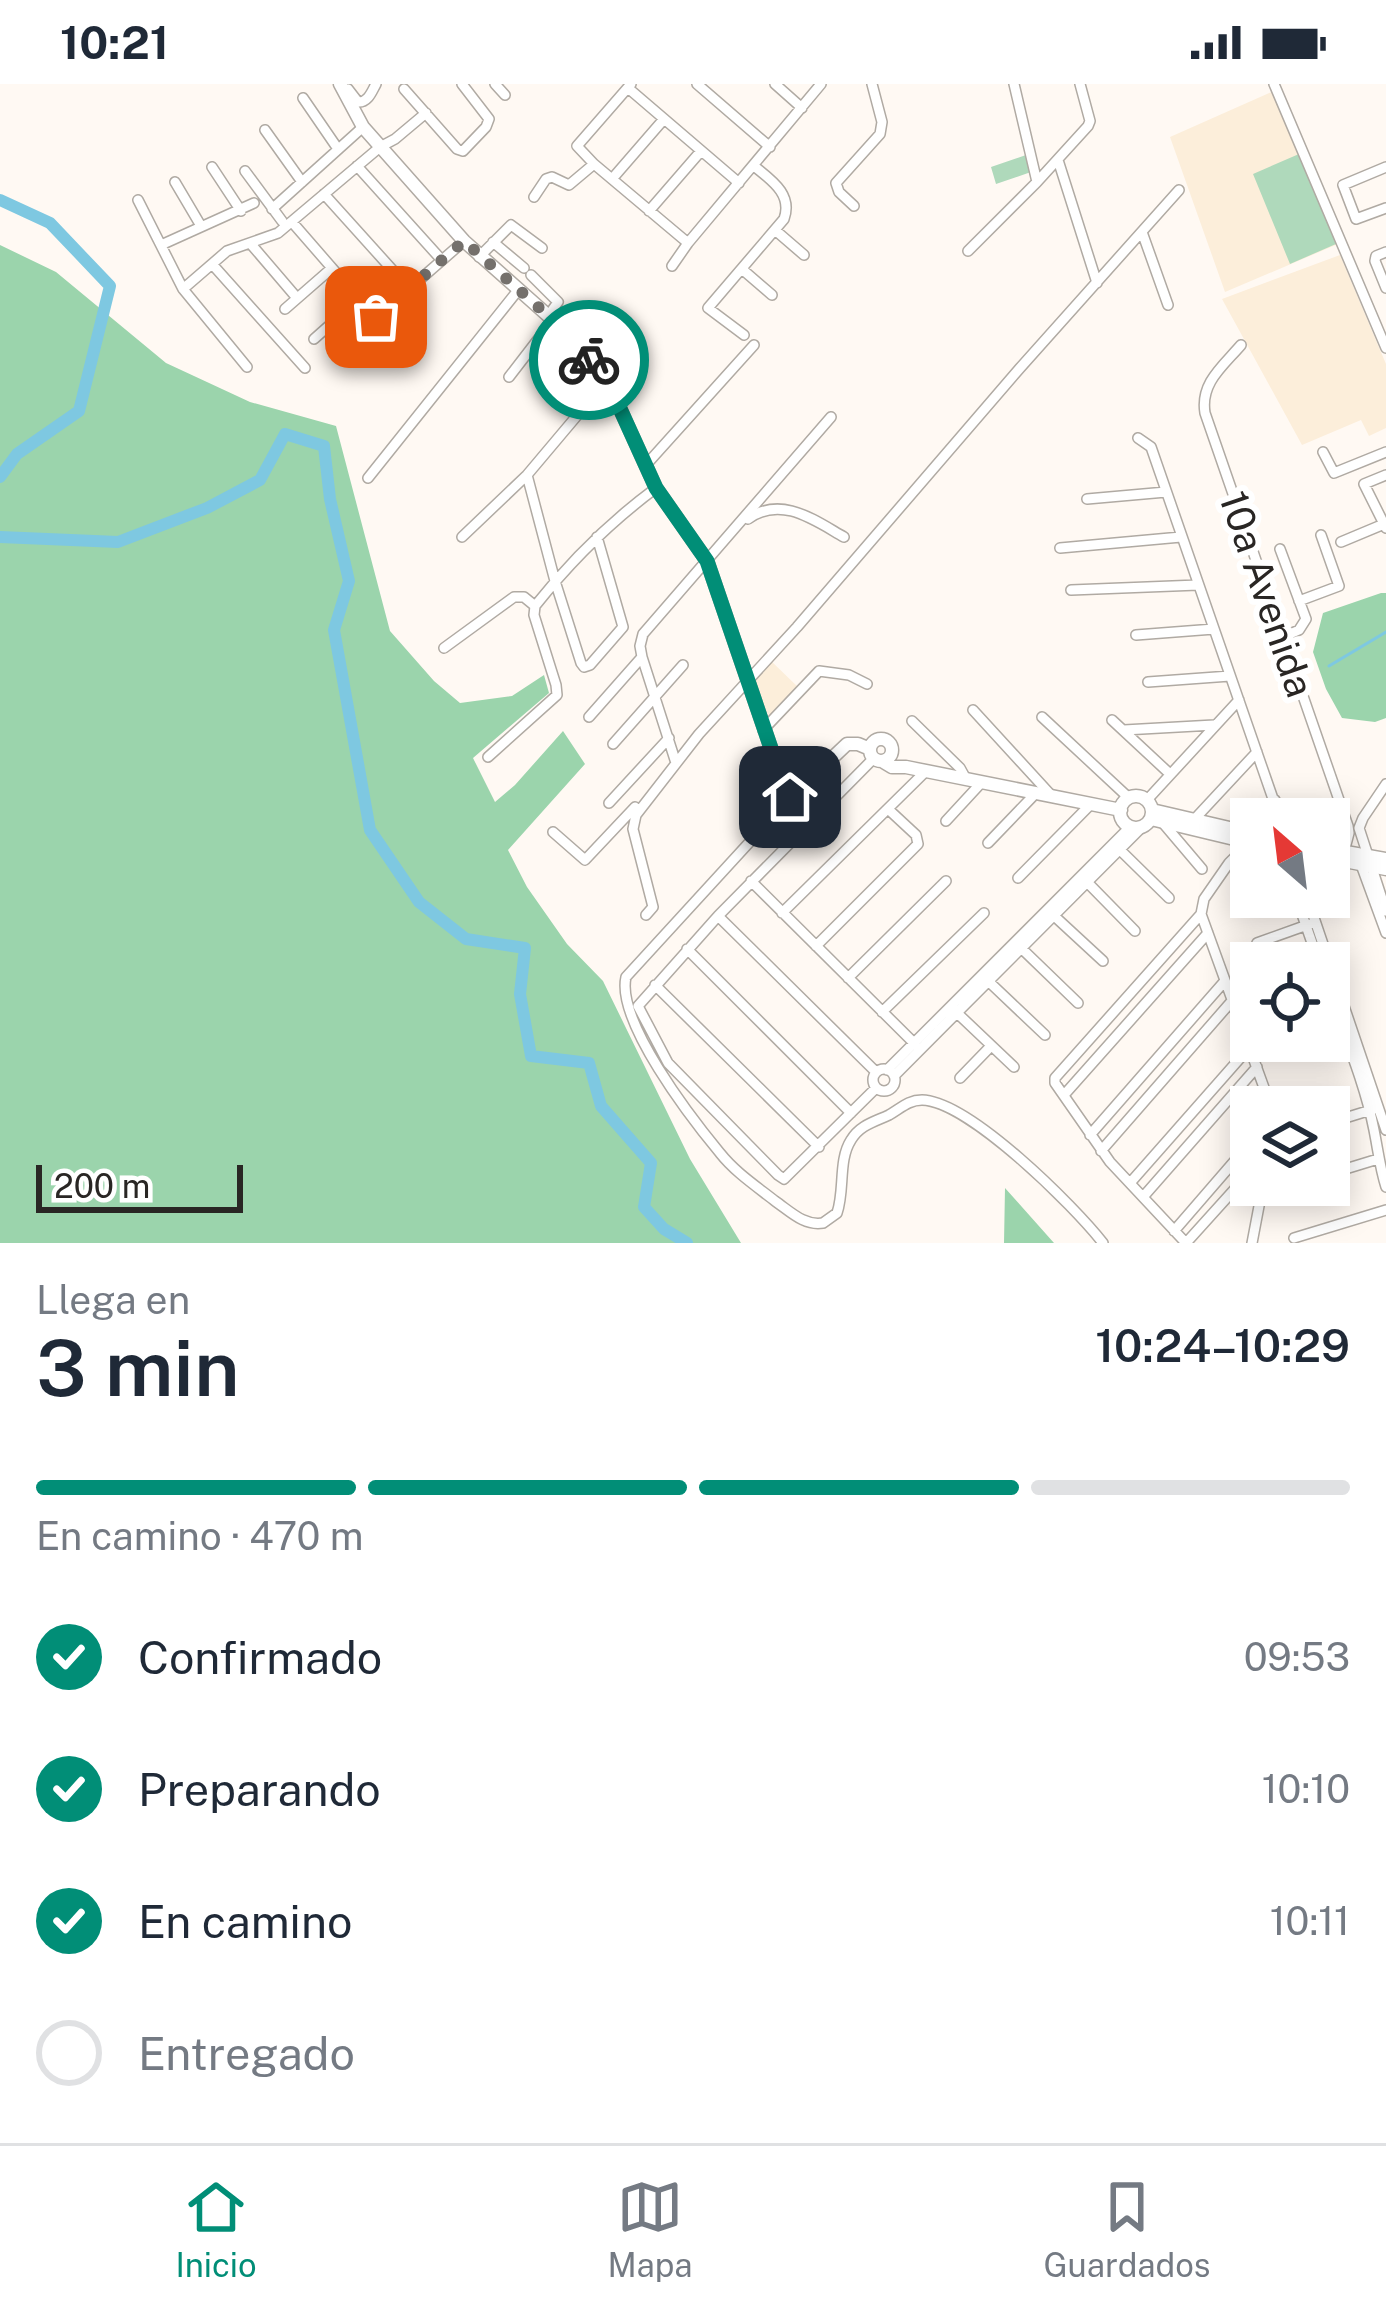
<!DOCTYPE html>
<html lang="es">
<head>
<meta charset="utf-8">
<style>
  :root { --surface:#fff; --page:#f6f6f7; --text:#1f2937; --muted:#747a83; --line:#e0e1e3; --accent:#018e77 }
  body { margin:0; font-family:"Public Sans",sans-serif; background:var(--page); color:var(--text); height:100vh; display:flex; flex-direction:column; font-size:45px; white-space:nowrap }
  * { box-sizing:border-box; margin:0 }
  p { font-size:39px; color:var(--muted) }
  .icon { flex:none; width:66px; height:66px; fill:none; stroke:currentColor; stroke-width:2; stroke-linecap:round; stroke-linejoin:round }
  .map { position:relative; height:1159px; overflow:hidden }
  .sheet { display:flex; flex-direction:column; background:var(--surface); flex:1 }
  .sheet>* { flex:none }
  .needle { width:78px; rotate:332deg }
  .controls { position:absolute; left:1230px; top:714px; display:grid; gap:24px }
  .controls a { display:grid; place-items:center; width:120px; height:120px; border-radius:0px; background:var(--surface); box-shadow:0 6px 30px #0003; font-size:60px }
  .scale { position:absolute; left:36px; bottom:30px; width:207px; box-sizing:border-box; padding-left:12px; border:6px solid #292624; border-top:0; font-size:33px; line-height:42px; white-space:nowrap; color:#292624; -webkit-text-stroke:9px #fff; paint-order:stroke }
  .pin { position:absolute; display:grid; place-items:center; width:102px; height:102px; color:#fff; margin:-51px; border-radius:24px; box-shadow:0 6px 18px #0006 }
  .courier { position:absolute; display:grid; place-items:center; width:120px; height:120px; margin:-60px; border:9px solid #018e77; border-radius:50%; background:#fff; color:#222; box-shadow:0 3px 15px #0007 }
  .summary em { font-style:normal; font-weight:600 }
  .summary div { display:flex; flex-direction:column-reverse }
  .summary { display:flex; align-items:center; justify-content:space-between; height:204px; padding:0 36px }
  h1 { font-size:78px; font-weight:600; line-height:90px }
  .bar { display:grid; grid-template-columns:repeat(4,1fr); gap:18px 12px; align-content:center; height:144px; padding:0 36px }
  .bar i { height:15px; border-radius:9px; background:var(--line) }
  .bar .active { background:var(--accent) }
  .bar p { grid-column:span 4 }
  ol { padding:0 36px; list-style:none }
  li { display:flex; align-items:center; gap:36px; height:132px }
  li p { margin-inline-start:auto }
  li .icon { padding:12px; border-radius:50%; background:var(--accent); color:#fff; stroke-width:4 }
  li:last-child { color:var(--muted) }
  li i { width:66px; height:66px; border:6px solid var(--line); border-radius:50% }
  .status { display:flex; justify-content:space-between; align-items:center; height:84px; padding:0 60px; background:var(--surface); direction:ltr }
  .status svg { height:33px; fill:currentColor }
  .tab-bar { display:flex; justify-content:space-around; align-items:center; height:168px; border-top:3px solid var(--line); background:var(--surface); font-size:33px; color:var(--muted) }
  .tab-bar a { display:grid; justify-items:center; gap:6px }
  .tab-bar .active { color:var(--accent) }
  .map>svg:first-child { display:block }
  .education { fill:#fceeda }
  .green { fill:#afd9bb }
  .forest { fill:#9bd4ac }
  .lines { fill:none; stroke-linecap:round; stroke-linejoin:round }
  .stream { stroke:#7ec8e1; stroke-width:3 }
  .river { stroke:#7ec8e1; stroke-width:12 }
  .street-casing { stroke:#b0aaa3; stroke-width:12 }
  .secondary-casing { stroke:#b0aaa3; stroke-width:15 }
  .street { stroke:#fff; stroke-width:9 }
  .secondary { stroke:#fff; stroke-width:12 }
  .done { stroke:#74706c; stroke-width:12; stroke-dasharray:0 21.6 }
  .route { stroke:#018e77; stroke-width:15 }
  .labels { text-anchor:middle; stroke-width:12; stroke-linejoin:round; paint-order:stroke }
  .street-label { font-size:39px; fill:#292624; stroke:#fff }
</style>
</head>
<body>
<div class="status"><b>10:21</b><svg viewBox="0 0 49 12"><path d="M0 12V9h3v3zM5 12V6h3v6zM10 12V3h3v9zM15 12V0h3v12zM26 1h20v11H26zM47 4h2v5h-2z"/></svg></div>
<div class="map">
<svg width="1386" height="1159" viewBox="0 0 1386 1159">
  <rect width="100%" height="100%" fill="#fff9f3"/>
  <path class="education" d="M1276,6l62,154 -113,48 -55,-155z
    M1340,171l46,109v64l-17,8 -8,-16 -59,25 -80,-146z
    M770,576l29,28 -28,29 -8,-8 -15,-25z"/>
  <path class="green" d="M1299,70l37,90 -46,20 -37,-90z
    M1026,71l5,17 -35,12 -5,-17z"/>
  <path class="forest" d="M0,161l56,27 110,91 84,39 86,24 54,205 44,50 26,22 52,-7 32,-21 5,18 -76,65 22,44 20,-17 48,-54 22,33 -77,86 19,37 40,57 36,37 87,178 51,84h-741z
    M1381,509h5v125l-11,4 -33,-4 -16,-29 -13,-37 10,-39z
    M1005,1104l49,55h-50z"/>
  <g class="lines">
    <path class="stream" d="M1329,582l57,-34"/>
    <path class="river" d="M0,116l50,23 60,63 -31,125 -62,43 -17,23
      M0,453l118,5 89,-34 53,-28 25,-46 39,12 6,53 19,82 -15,49 36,200 49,72 47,37 59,9 -5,46 11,62 58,7 12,43 50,57 -7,44 20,22 23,14"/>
    <g class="street-casing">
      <path id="street" d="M495,0l10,11
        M631,0l-54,62 17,18 94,79 133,-159
        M697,0l73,63
        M775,0l27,24
        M1274,0l112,264
        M628,4l111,95
        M348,5l10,13c10,1 14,-11 18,-18
        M404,5l53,60 6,2 23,-24 3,-8 -27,-35
        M303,14l35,51
        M265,46l37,52
        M1058,76l39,123
        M357,82l82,91
        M212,83l29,44
        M1386,83l-43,18 13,34 30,-11
        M245,87l37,50
        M612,95l52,-60
        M175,98l26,44
        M1037,98l51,-56 2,-5 -10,-37
        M324,110l82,91
        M534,113l12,-18 6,-2 17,8 25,-21
        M138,116l45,89 64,78
        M854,122l-15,-14 -3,-9 44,-49 2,-12 -10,-38
        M272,125l91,-82
        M649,127l52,-60
        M292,138l80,92
        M775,146l29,25
        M1142,148l26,73
        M493,158l31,26
        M250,159l47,55
        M161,161l93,-42
        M968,167l69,-69 -23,-98
        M1386,168l-10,4 -1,5 11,27
        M479,173l32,-32 31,23
        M212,180l93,104
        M672,182l16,-23
        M743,186l29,25
        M531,191l27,27 -10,14
        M183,205l44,-38 51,-18 102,-86 15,-8 31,-26
        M285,225l47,-41
        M744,251l-36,-27 76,-89c9,-25 -13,-39 -30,-53
        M314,255l45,-40
        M347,259l117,-102
        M1241,261c-18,21 -41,38 -36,68l143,413 1,7 -5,19
        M509,293l44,-57
        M1138,354l13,9 129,372
        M1323,368l11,21 52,-21
        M645,382l109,-121
        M527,391l28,106 26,82 3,4 6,-2 33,-38 -26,-90
        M1386,391l-22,9 22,44
        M368,394l151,-189
        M1087,415l79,-7
        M748,435c33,-24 66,1 96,18
        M462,453l65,-62 80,-95
        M1341,458l43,-18
        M1060,464l121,-11
        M1280,465l26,70
        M1071,506l127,-5
        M1299,517l40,-15 -18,-51
        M1136,551l78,-6
        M1283,553l16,-7 7,-11
        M444,564l70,-51h10l11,9
        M1148,598l82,-6
        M973,626l77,84
        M589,633l53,-60
        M1042,633l87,81
        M1112,636l58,54
        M912,637l48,47 6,11
        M763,646l56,-59 30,4 18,9
        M1124,646l90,-5
        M613,660l70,-79
        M488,673l69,-62 -1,-10 -22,-70 1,-9c35,-44 75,-84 121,-118
        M874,674l-156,158 -80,90 30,57 110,112 6,4 92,-91
        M676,679l-34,-106 -2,-11 3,-12 188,-217
        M1386,700l-23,34 -4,10 27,83
        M791,713l-165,180c-10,44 65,141 94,176 15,19 36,33 55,48 16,11 29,25 48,22l14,-10c8,-23 1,-53 14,-73 9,-15 23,-18 38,-25 11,-6 19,-15 33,-15 47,1 152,106 181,143
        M1147,716l92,-100
        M609,719l60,-65
        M1255,735l20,-19
        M946,737l36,-39
        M1163,739l39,46
        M1190,740l67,-72
        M553,748l32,28 50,-53
        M988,759l48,-50
        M1117,763l52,51
        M1360,778l26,71
        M1018,794l73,-74
        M1084,795l51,52
        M751,797l166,165
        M1296,813l23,66
        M1307,813l79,233
        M782,829l144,-142
        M1051,829l52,48
        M1201,830l70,193
        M646,831l7,-8 -20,-78 3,-14 63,-81 98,-107 223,-259 159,-178
        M718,832l158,156
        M1257,859l53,-19
        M816,862l102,-102 -2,-9 -28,-26
        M1019,862l59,57
        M687,865l164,164
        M848,894l98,-97
        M986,895l59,56
        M655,901l164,162
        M1329,908c16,45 36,92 45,138 4,20 6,38 12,57
        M955,927l59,56
        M882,928l102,-99
        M873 996a11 11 0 1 1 22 0a11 11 0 1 1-22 0Z
        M887,986l239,-239 1,-7
        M894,992l249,-250
        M960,994l31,-32
        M1064,1011l144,-162
        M1329,1039l45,-14
        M1090,1051l134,-153
        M1101,1067l130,-149
        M1329,1090l49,-15
        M1130,1099l119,-135
        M1143,1113l114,-130
        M1174,1147l77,-89
        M1294,1154l92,-28
        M1186,1159l-76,-81 -55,-79v-5l146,-164 3,-15 25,-36 5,-5 17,-2
        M1186,1159l65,-72
        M1252,1159l11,-58"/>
    </g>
    <g class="secondary-casing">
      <path id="secondary" d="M340,0l23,43 101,114 89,79 54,60 49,108 51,73 80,234 4,2 56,-53h11l12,5
        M870 666a11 11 0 1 1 22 0a11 11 0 1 1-22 0Z
        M882,677l10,6h14l215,43
        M1120 728a16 16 0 1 1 32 0a16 16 0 1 1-32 0Z
        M1152,726l99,23
        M1151,735l100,24
        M1329,765l57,10
        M1329,774l57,11"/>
    </g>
    <use href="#street" class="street"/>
    <use href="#secondary" class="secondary"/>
  </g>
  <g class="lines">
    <path class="done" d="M376,233l88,-76 89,79 36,40"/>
    <path class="route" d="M589,276l18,20 49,108 51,73 80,234 3,2"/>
  </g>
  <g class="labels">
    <g class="street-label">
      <text transform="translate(1267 510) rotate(71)" y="14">10a Avenida</text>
    </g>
  </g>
</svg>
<div class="controls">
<a><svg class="needle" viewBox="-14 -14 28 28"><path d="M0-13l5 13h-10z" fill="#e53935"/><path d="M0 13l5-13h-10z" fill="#747a83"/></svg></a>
<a><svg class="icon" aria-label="locate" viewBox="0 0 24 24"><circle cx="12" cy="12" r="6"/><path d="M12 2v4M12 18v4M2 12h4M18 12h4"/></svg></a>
<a><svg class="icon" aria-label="layers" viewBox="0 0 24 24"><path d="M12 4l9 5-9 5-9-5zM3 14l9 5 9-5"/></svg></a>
</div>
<div class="scale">200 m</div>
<div class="pin" style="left:376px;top:233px;background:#ea580c"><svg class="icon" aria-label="bag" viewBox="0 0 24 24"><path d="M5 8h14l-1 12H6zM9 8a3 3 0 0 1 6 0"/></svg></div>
<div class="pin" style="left:790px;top:713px;background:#1f2937"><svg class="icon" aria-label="home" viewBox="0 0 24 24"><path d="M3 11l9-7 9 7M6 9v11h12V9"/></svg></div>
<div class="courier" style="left:589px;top:276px"><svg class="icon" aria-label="bike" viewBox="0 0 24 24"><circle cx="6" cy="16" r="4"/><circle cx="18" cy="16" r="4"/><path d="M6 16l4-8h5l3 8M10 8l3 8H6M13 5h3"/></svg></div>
</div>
<section class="sheet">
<div class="summary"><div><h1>3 min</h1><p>Llega en</p></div><em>10:24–10:29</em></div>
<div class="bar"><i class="active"></i><i class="active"></i><i class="active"></i><i></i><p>En camino · 470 m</p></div>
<ol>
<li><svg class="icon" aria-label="check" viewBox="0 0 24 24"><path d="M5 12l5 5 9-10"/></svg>Confirmado<p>09:53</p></li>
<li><svg class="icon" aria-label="check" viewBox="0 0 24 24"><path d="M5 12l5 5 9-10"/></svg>Preparando<p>10:10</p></li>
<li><svg class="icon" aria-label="check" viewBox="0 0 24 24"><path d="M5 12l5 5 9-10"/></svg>En camino<p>10:11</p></li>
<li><i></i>Entregado</li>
</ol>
</section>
<nav class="tab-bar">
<a class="active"><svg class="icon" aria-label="home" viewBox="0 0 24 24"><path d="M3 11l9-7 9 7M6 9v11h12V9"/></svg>Inicio</a>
<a><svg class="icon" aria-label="map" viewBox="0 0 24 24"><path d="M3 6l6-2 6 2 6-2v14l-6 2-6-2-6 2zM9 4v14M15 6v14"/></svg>Mapa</a>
<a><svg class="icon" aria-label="saved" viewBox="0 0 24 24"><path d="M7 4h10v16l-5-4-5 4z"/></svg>Guardados</a>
</nav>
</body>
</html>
